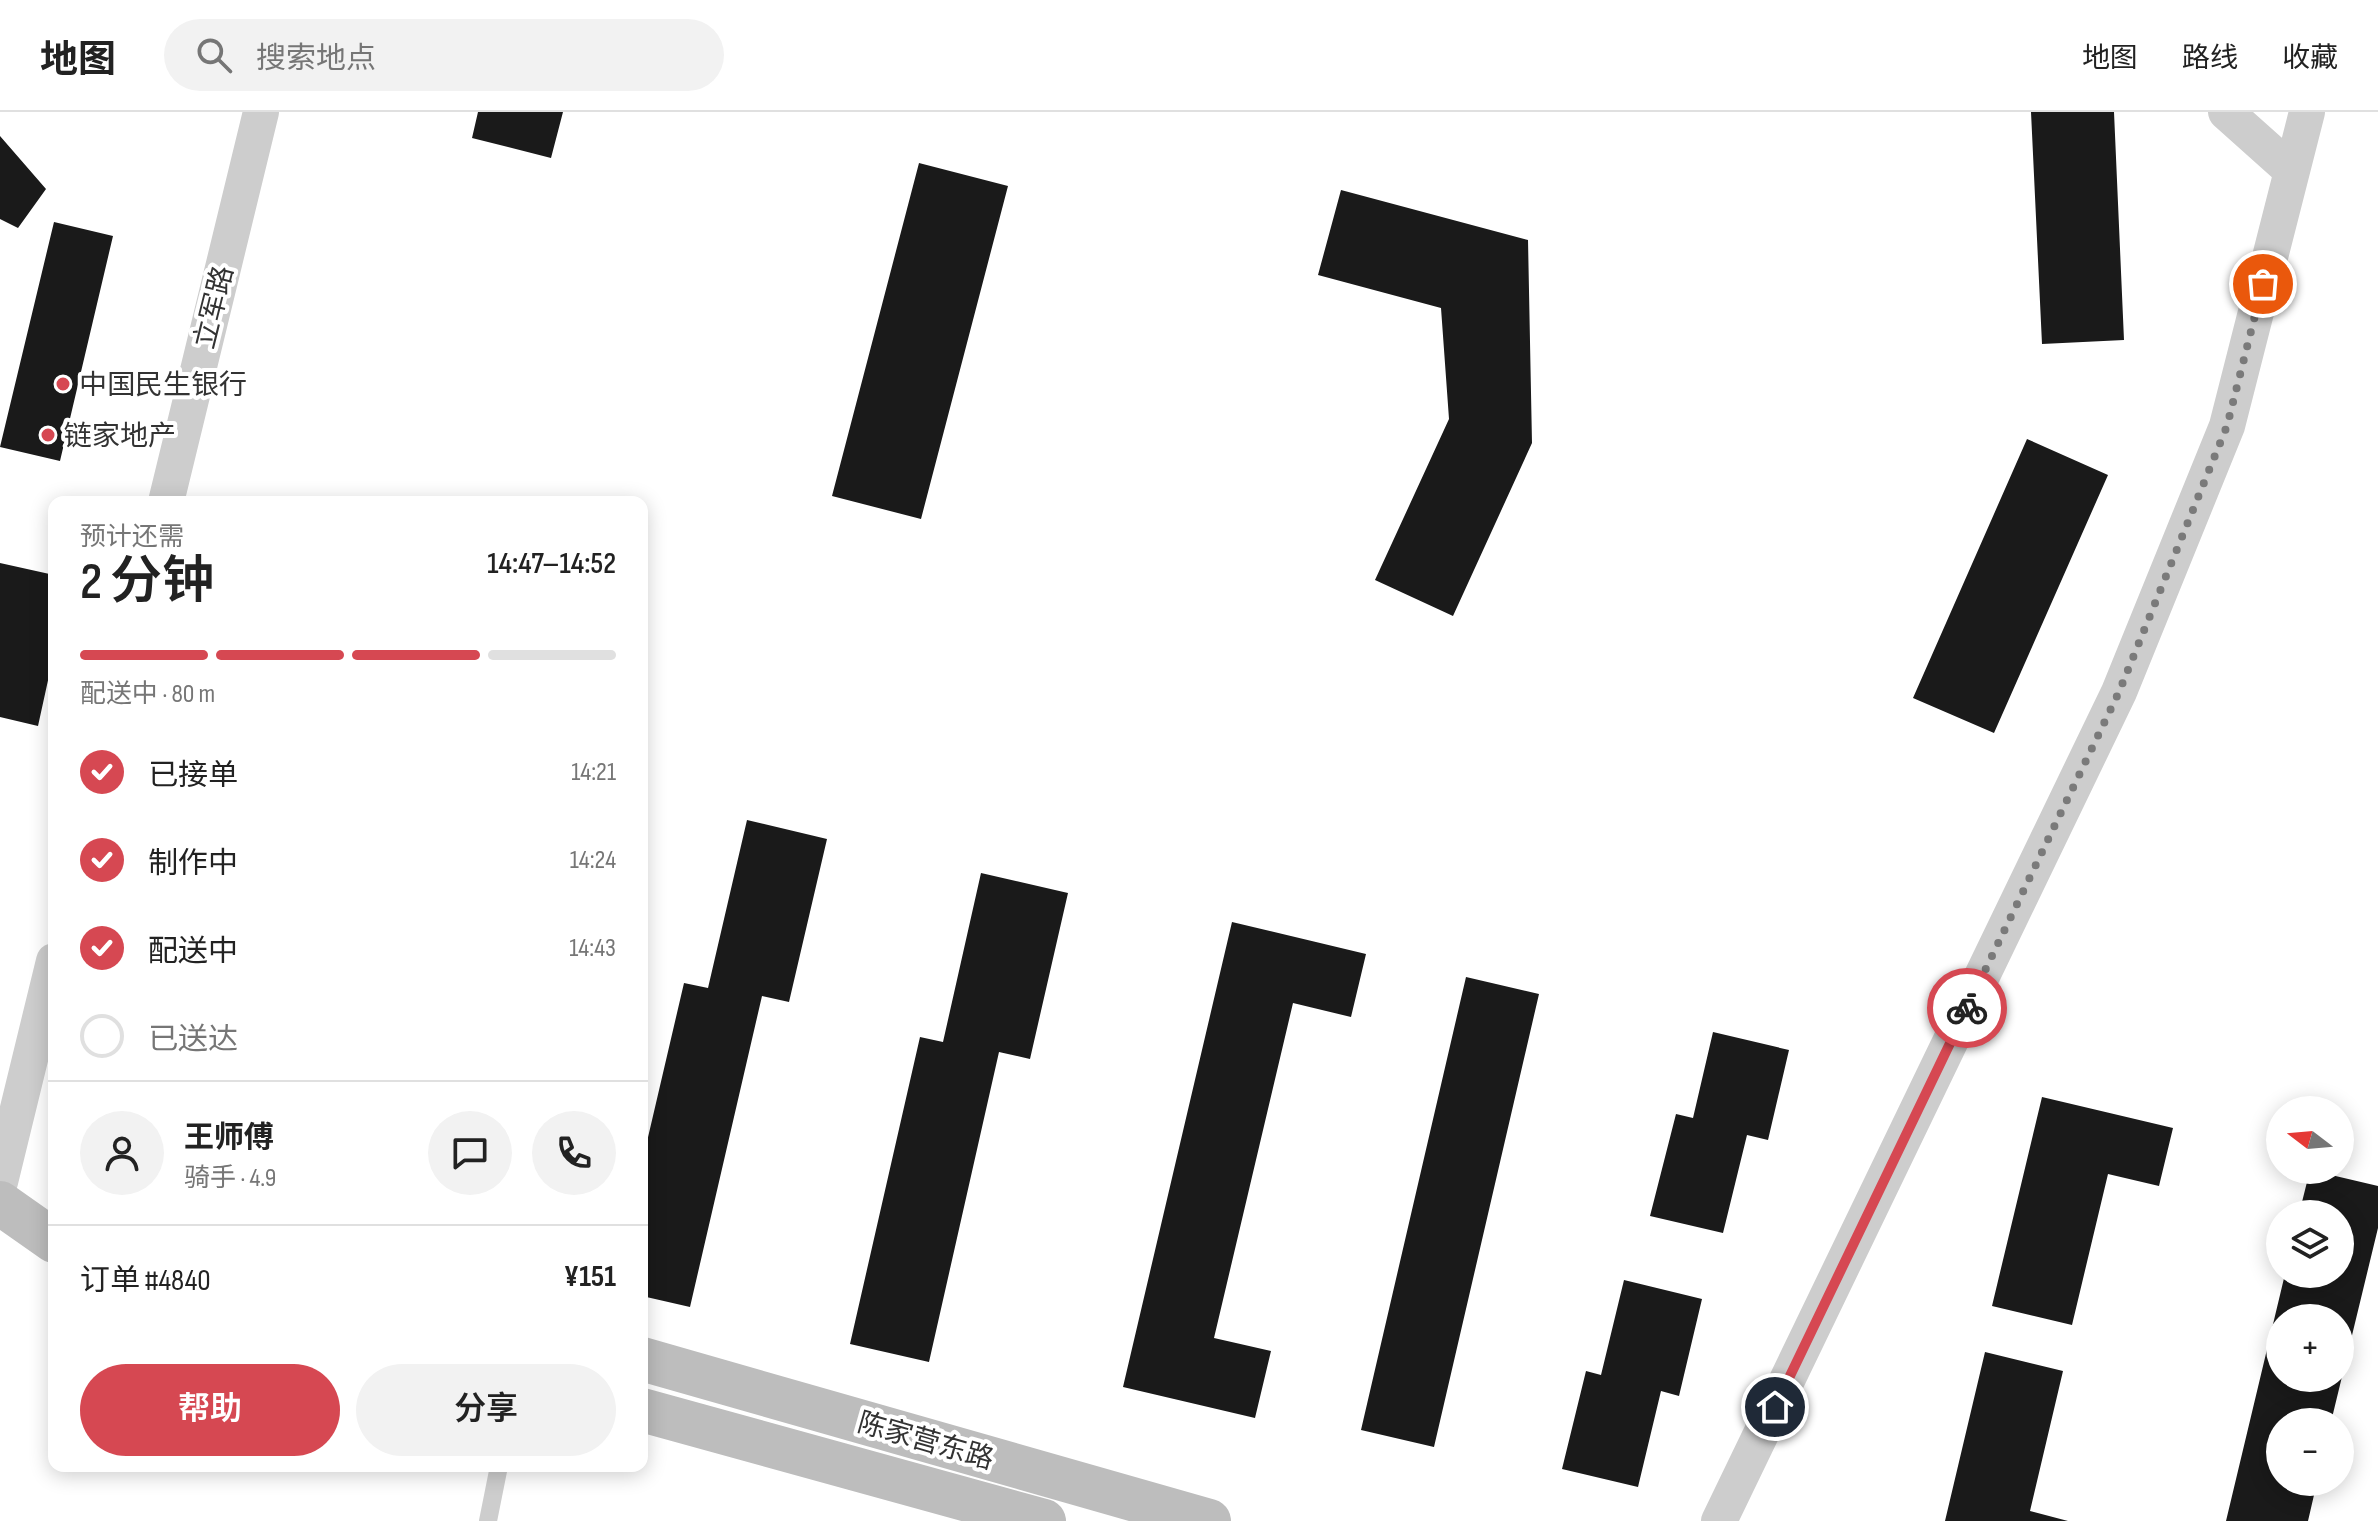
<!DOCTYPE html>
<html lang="zh">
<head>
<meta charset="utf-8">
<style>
  :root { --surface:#fff; --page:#f2f2f2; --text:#222; --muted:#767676; --line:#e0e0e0; --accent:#d64852 }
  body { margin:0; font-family:"Sofia Sans Condensed","Noto Sans SC",sans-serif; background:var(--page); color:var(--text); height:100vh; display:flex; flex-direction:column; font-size:30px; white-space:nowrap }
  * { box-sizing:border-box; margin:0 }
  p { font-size:26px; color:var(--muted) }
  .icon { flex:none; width:44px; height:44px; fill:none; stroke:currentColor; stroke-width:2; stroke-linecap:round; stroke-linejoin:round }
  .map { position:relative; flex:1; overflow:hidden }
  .details { position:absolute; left:48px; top:384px; width:600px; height:976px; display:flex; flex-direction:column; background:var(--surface); border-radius:16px; box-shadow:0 4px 20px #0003 }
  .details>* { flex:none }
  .needle { width:52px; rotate:286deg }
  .buttons { position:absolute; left:2266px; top:984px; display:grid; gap:16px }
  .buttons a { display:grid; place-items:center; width:88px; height:88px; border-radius:50%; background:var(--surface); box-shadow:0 4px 20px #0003; font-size:40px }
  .pin { position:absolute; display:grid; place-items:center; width:68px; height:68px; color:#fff; margin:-34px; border:4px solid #fff; border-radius:50%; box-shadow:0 2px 8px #0007 }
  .courier { position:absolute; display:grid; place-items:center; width:80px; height:80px; margin:-40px; border:6px solid #d64852; border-radius:50%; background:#fff; color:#222; box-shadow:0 2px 10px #0007 }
  .summary em { font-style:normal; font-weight:600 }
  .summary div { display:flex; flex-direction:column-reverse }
  .summary { display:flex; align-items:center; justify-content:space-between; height:136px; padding:0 32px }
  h1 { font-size:52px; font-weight:600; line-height:60px }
  .bar { display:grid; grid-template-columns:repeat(4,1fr); gap:12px 8px; align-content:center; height:96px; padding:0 32px }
  .bar i { height:10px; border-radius:6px; background:var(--line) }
  .bar .on { background:var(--accent) }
  .bar p { grid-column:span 4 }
  .line { display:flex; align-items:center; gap:20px; padding:0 32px; border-top:2px solid var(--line) }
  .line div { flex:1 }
  .round { display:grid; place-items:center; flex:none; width:84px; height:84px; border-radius:42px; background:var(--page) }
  ol { padding:0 32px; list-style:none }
  li { display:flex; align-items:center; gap:24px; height:88px }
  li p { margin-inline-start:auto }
  li .icon { padding:8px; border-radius:50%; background:var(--accent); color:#fff; stroke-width:4 }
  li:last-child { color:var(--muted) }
  li i { width:44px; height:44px; border:4px solid var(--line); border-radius:50% }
  .cta { display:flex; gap:16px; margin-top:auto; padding:16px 32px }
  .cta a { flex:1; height:92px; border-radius:48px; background:var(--accent); color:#fff; font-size:32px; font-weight:600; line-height:92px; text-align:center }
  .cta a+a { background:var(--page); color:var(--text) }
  header { display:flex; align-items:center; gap:48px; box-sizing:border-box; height:112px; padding:0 40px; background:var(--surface); border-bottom:2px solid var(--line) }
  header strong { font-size:38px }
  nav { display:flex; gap:44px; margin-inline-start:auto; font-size:28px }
  .search { width:560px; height:72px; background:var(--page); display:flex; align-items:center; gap:20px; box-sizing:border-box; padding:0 28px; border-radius:44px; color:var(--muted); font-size:30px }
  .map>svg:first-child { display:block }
  .building { fill:#1a1a1a; fill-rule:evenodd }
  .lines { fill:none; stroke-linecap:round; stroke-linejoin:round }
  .lane { stroke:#cdcdcd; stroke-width:18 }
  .street { stroke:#cdcdcd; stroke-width:36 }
  .secondary { stroke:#bdbdbd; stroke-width:44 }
  .done { stroke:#7a7a7a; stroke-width:8; stroke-dasharray:0 14.4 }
  .route { stroke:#d64852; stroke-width:10 }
  .poi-dot { fill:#d64852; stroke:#fff; stroke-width:3 }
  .labels { text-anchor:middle; stroke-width:8; stroke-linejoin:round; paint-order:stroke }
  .street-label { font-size:28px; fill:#333; stroke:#fff }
  .poi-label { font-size:28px; fill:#333; stroke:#fff; text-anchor:start }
</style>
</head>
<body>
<header>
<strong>地图</strong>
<div class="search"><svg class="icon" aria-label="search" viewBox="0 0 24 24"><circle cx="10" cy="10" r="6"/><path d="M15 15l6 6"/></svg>搜索地点</div>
<nav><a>地图</a><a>路线</a><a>收藏</a></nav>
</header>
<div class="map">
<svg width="2378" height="1409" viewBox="0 0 2378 1409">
  <rect width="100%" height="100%" fill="#fff"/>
  <path class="building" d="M478,0h85l-12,46 -79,-20z
    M2031,0h83l10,228 -82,4z
    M0,24l46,53 -28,39 -18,-9z
    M919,51l89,23 -87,333 -89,-23z
    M1341,78l187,50 4,203 -79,173 -78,-36 74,-161 -8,-111 -123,-33z
    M54,110l59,14 -53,225 -60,-14z
    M2027,327l81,36 -114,258 -81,-35z
    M0,451l54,12v78l-16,73 -38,-9z
    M747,708l80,19 -38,163 -27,-6 -72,311 -48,-11v-133l42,-180 24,5z
    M981,761l87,20 -38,166 -31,-7 -70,310 -79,-18 70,-307 23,5z
    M1232,810l134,32 -15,63 -58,-14 -79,335 57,13 -16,67 -132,-31z
    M1466,865l73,17 -105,453 -73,-17z
    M1713,920l76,18 -21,90 -21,-5 -24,98 -73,-17 26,-102 17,4z
    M2042,985l131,31 -14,58 -51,-12 -36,151 -80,-19z
    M2310,1058l68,16v42l-47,194h-51v60h37l-9,39h-82l59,-247h55v-60h-41zM2280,1206h60v60h-60z
    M1624,1168l78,19 -23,97 -18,-5 -23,96 -76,-18 24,-98 15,4z
    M1985,1240l78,19 -33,140 38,10h-123z"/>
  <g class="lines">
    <path class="lane" d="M488,1409l11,-55"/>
    <path class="street" d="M2226,0l66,59
      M166,390l95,-390
      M0,1070l54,-221
      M1719,1409l400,-829 108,-266 80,-314"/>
    <path class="secondary" d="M0,1091l54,38
      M642,1247l567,162
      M642,1298l402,111"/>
  </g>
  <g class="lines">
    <path class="done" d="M1967,896l152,-316 108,-266 36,-142"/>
    <path class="route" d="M1775,1295l192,-399"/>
  </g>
  <g class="poi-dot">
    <circle cx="63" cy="272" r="8"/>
    <circle cx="48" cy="323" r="8"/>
  </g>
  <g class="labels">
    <g class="street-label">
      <text transform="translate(213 195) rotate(-76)" y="10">立军路</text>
      <text transform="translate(926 1328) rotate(16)" y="10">陈家营东路</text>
    </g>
    <g class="poi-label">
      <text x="79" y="282">中国民生银行</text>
      <text x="64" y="333">链家地产</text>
    </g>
  </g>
</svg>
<div class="buttons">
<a><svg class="needle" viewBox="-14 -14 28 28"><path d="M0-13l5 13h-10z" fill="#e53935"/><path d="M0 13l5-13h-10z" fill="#767676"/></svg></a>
<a><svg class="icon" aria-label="layers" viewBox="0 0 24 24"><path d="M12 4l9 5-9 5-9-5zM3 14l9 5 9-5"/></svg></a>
<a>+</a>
<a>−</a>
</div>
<div class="pin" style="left:2263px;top:172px;background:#ea580c"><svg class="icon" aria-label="bag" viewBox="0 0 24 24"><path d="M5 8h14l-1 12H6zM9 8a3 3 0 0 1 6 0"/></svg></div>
<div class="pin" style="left:1775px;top:1295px;background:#1f2937"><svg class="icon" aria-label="home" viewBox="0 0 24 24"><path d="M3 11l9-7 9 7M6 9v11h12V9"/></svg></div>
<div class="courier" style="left:1967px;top:896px"><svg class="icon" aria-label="bike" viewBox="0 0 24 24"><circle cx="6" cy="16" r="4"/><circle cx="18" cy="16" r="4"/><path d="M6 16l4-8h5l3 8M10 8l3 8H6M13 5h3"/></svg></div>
<section class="details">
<div class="summary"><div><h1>2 分钟</h1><p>预计还需</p></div><em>14:47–14:52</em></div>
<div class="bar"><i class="on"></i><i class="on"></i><i class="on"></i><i></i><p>配送中 · 80 m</p></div>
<ol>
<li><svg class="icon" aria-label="check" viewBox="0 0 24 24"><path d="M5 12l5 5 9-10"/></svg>已接单<p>14:21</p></li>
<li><svg class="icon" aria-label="check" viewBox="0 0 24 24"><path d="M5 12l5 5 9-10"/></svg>制作中<p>14:24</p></li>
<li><svg class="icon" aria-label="check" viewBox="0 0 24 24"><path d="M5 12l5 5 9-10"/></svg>配送中<p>14:43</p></li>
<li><i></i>已送达</li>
</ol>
<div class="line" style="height:144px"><a class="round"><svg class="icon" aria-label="person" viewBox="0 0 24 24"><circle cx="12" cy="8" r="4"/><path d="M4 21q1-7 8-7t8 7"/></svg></a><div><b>王师傅</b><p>骑手 · 4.9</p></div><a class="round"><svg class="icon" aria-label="chat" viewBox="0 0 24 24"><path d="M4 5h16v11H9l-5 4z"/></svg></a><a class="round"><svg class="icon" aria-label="phone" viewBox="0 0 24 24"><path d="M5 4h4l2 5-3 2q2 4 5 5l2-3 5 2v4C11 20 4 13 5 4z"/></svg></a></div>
<div class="line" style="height:104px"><div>订单 #4840</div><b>¥151</b></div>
<div class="cta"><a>帮助</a><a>分享</a></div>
</section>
</div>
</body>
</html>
